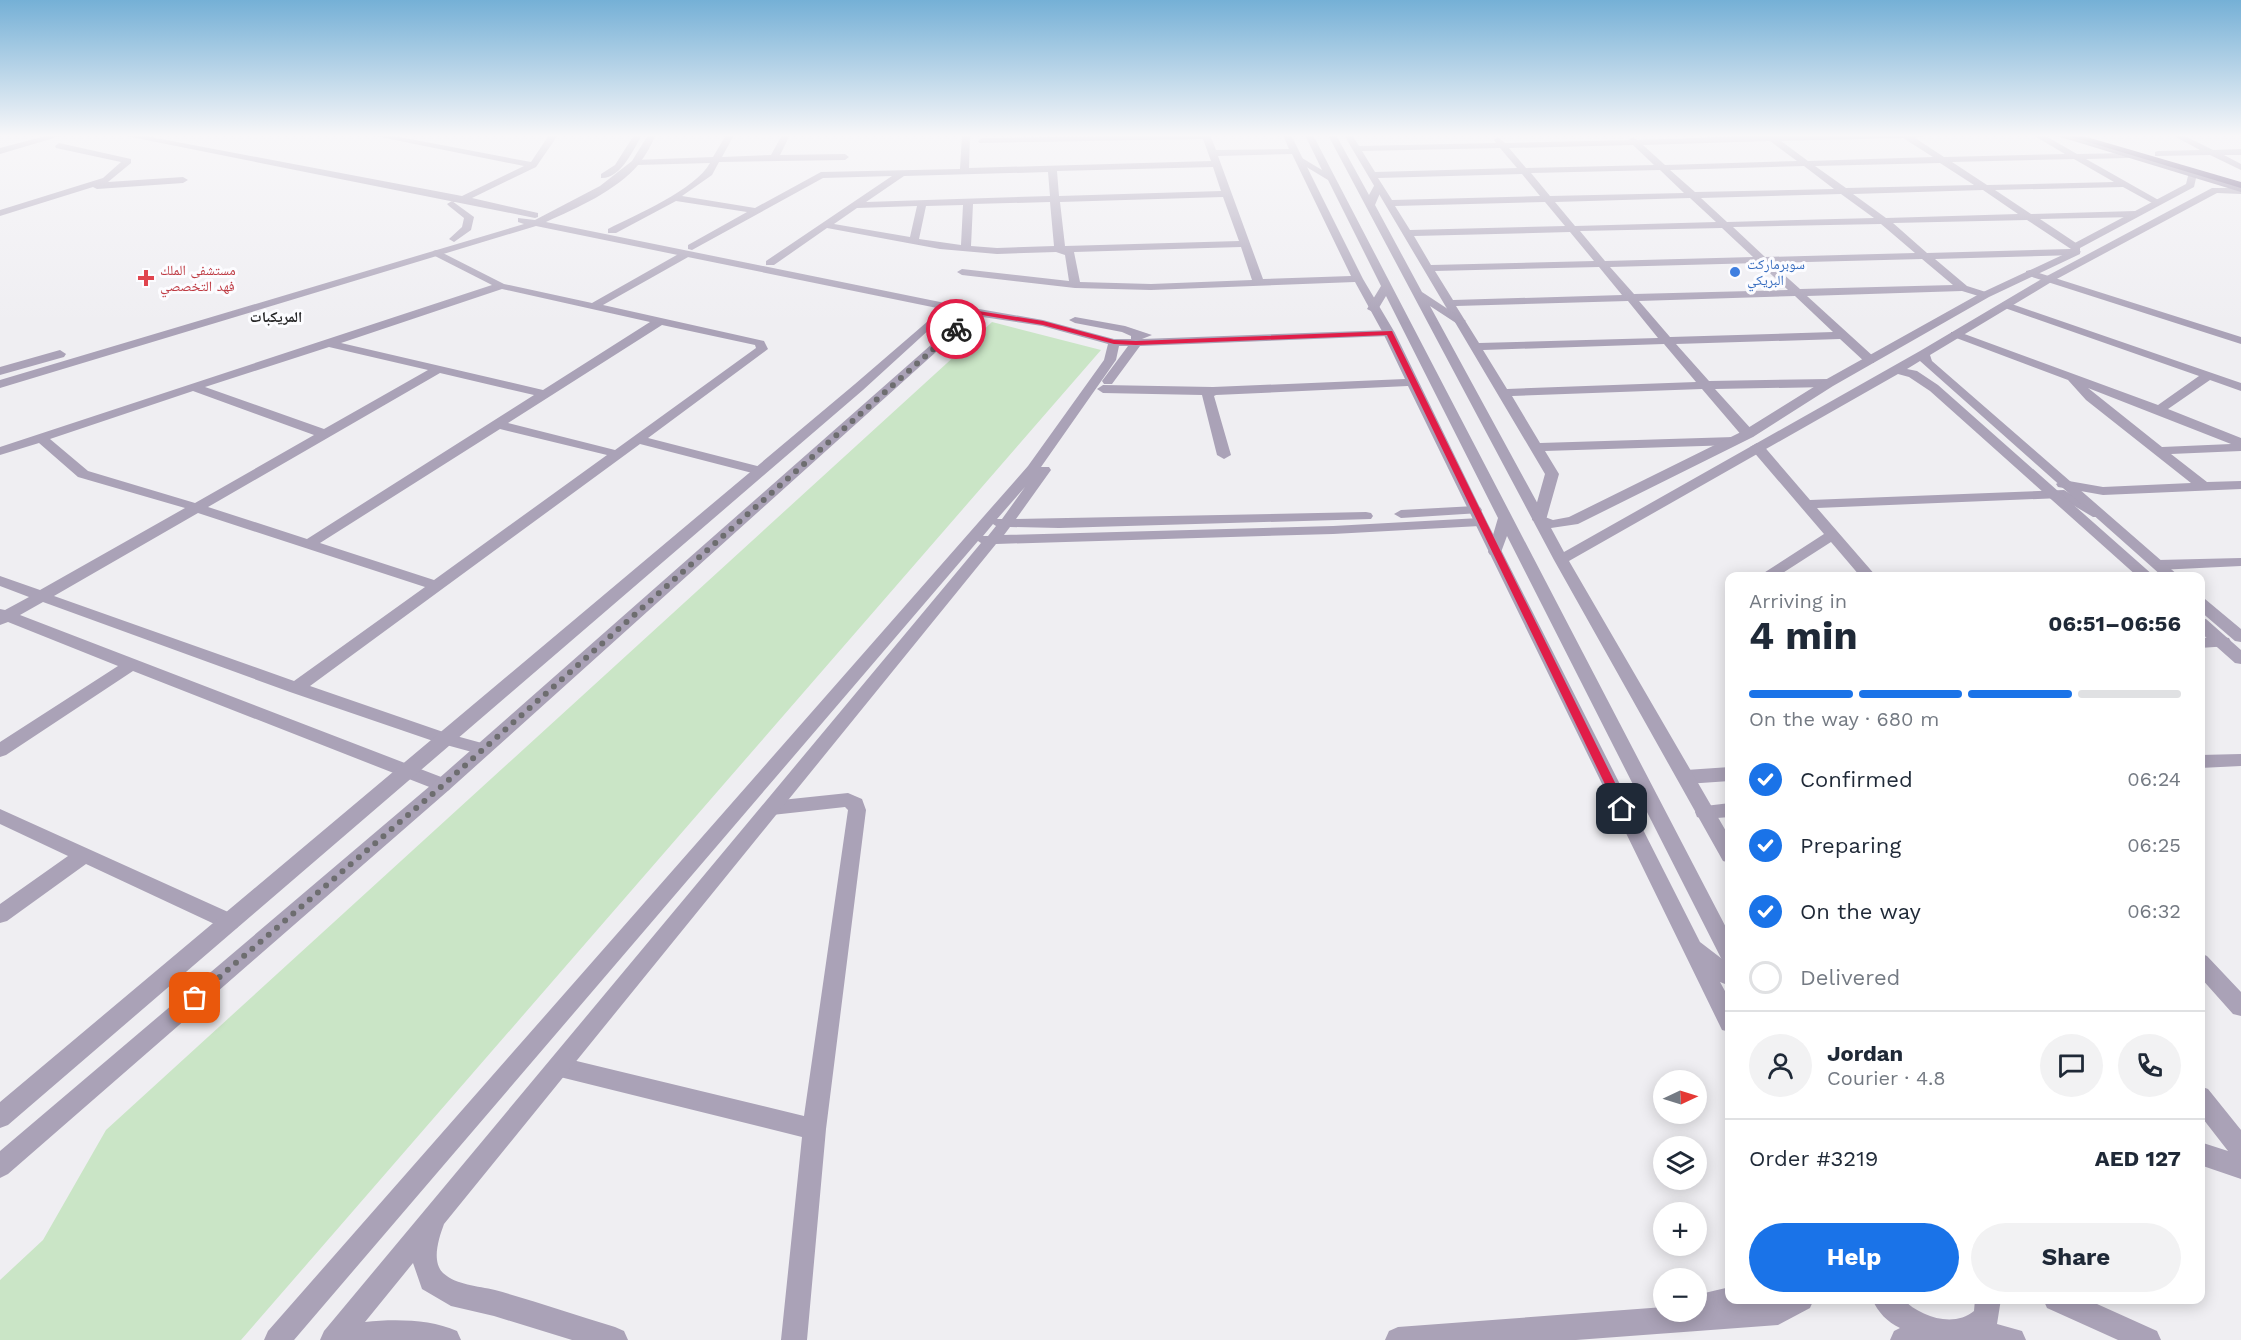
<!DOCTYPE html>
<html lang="en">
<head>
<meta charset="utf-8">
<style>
  :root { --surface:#fff; --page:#f2f2f3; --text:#1f2937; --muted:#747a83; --line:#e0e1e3; --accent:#1a73e8 }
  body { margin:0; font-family:"Work Sans","Noto Naskh Arabic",sans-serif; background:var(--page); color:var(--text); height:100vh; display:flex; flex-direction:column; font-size:22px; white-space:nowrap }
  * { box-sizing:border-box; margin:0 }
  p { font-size:20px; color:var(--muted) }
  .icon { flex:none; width:33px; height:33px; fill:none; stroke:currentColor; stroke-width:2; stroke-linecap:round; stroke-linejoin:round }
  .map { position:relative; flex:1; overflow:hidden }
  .panel { position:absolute; left:1725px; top:572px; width:480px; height:732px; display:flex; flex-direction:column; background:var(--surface); border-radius:12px; box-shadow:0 3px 15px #0003 }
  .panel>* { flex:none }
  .needle { width:39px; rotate:86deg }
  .buttons { position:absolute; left:1653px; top:1070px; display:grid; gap:12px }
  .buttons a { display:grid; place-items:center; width:54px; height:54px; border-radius:50%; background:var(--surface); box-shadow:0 3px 15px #0003; font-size:30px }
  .pin { position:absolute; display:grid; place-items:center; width:51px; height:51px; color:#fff; margin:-26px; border-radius:12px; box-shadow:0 3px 9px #0006 }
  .courier { position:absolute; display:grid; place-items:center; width:60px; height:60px; margin:-30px; border:4px solid #e11d48; border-radius:50%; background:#fff; color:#222; box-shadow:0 2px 8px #0007 }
  .headline em { font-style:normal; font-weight:700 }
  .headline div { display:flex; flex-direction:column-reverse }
  .headline { display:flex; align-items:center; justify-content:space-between; height:102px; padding:0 24px }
  h1 { font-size:39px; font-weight:700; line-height:45px }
  .bar { display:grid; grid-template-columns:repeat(4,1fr); gap:9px 6px; align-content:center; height:72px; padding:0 24px }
  .bar i { height:8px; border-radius:4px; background:var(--line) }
  .bar .selected { background:var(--accent) }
  .bar p { grid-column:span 4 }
  .line { display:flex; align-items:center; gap:15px; padding:0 24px; border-top:2px solid var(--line) }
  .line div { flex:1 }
  .round { display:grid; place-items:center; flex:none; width:63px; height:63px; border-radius:32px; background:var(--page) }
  ol { padding:0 24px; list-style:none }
  li { display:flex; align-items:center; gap:18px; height:66px }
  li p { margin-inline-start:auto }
  li .icon { padding:6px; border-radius:50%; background:var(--accent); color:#fff; stroke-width:4 }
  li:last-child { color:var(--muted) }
  li i { width:33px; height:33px; border:3px solid var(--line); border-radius:50% }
  .action { display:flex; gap:12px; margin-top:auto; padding:12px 24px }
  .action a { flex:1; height:69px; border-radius:36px; background:var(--accent); color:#fff; font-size:24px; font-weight:700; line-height:69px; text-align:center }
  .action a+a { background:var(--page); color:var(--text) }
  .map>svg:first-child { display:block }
  .green { fill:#cae5c6 }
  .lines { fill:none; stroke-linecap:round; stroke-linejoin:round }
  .minor { fill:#aaa2b7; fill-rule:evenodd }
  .tertiary { fill:#aaa2b7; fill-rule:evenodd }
  .secondary { fill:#887c9b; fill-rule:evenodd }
  .motorway { fill:#5c4a75; fill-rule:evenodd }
  .route { fill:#e11d48 }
  .done { stroke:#6d6d6f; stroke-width:6; stroke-dasharray:0 10.8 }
  .shop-dot { fill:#3f7fe0; stroke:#fcfcff; stroke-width:2 }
  .health-dot { fill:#e0444e; stroke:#fcfcff; stroke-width:2 }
  .labels { text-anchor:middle; stroke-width:6; stroke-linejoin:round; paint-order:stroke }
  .far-shop-label { font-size:14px; fill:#366cbe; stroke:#fcfcff; text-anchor:start }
  .far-health-label { font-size:14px; fill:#be3a42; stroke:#fcfcff; text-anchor:start }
  .far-neighbourhood-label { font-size:15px; font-weight:bold; fill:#272728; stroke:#fcfcff }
</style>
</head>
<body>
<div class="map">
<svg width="2241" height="1340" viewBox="0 0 2241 1340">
  <rect width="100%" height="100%" fill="#efeef2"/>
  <path class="green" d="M992,322l109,28 -860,990h-241v-60l43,-40 63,-110z"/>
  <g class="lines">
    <path class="minor" d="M49,135h15l-64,19v-6z
      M121,135h19l322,61 62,-30 -154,-31h19l142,27 18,-27h9l-22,32 -64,31 66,15v4l-3,1z
      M726,135h8l-12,22 49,-2 11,-20h8l-10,20 65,-1 4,3 -4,3 -126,2 -7,13 -30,21 73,12 66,-36 139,-3 2,-34h8l-1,33 242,-7 -8,-22 -224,4 -1,-2 4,-3 228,-3 6,15 73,-1 -6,-14h8l72,144 32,54 92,189 213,420 30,23v21l-10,-4 10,18v32l-8,-2 -314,-644 -192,9 -2,1 17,59 -7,4 -7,-4 -15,-60 -99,-2 -6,-4 6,-4 110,2 192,-8 -22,-46 -28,-51 -204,8 -76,-2 -113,-13 -5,-3 5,-3 107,12 -4,-26 -9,-3 -59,2 -57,-5 -113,-21 -53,37h-8v-4l126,-85 -69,2 -131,72 -4,-1v-4l59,-33 -71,-11 -60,32h-8v-4c29,-15 87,-39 102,-66l-73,2 -3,-1v-4l79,-3zM1292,154l59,122 -88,3 -45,-123zM1213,167l8,24 -162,5 -2,-25zM1048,172l2,24 -184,6 38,-26zM1223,197l16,44 -174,5 -5,-44zM1050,202l4,44 -57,2 -26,-2 2,-42zM963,205l-2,40 -42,-6 7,-33zM917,206l-7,31 -76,-13 23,-16zM1241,247l11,33 -101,4 -71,-2 -6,-30z
      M1344,135h8l7,11 137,-3 -2,-3 4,-3 7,6 124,-3 4,-3 4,3 134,-5h159l-15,3 29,19 121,-3 -32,-19h11l33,19 53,-1v4l-3,1 -41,1 76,43 -8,2 -31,-17 -128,3 36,24 104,-3 5,3 -5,3 -95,2 39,26 1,2 -2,2 3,3 -5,3 -141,4 32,27 22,7 1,2 -5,3 -23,-7 -155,5 67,61v6h-8l-26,-24 -164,5 33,37 120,-2 6,4 -6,4 -114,2 38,42 1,3 -1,3h-10l-41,-48 -190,7 28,47 194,-6 7,4 -7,4 -189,6 14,23 -13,46 -7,4 -7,-4 13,-46zM1903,138l30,19 -125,4 -27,-20zM1770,141l27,20 -132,4 -22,-20zM1633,145l21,20 -128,3 -17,-20zM1500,148l17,20 -142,4 -13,-21zM2074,159l40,23 -127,3 -35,-23zM1940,163l34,22 -128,3 -31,-22zM1804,166l30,23 -139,3 -25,-22zM1660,170l24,23 -134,3 -19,-23zM1522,174l18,22 -148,4 -14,-22zM1983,190l35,24 -132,4 -33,-24zM1841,194l33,24 -147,4 -26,-24zM1690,198l26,24 -141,4 -20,-24zM1545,202l20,24 -155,4 -15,-24zM2027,220l44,29 -144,4 -34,-30zM1881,224l34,29 -150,4 -32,-30zM1722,228l31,29 -148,4 -25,-30zM1570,232l24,29 -163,4 -17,-29zM1922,259l31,26 -153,4 -29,-26zM1759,263l29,27 -154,4 -24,-27zM1599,267l23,28 -169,5 -18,-29zM1795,296l38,36 -163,5 -31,-36zM1628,301l30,37 -179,5 -23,-37zM1664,344l32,38 -189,7 -24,-39z
      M2172,135h11l30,15 28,-1v6h-17l17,9v6l-31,-15 -55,1v-4l3,-1 42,-1z
      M59,143l72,16v4l-23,19 75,-5 5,3 -5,3 -86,6 -4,-2 -93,29v-6l103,-32 18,-16 -65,-14 -1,-2z
      M452,201l22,16 -3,13 -17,12 -5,-3 13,-12 2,-9 -15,-12 -2,-2z
      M437,250l67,34 88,19 90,-51h8v4l-87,49 161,36 4,8 -120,89 117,30 2,3 -7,4 -120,-31 -330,242 139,48 40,11 3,4 -3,4 -6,2 -44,-12 -149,-51 -247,-90 -23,13 429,165 3,5 -3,5 -6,2 -6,-2 -304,-119 -127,84 -6,2v-15l118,-76 -110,-44 -8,3v-16l5,1 24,-13 -29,-11v-10l40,14 145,-82 -107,-31 -39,-34 -39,12v-8l492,-162 -59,-30v-4zM502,289l148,33 -107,68 -202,-47zM662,325l93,20 1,3 -141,102 -107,-27zM329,347l99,23 -104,59 -119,-42zM440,373l94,22 -227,144 -99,-32zM193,391l121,44 -119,68 -107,-32 -38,-32zM500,429l107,26 -173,125 -114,-37zM198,513l227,74 -131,94 -240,-85z
      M2030,270l211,67v7l-215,-69v-4z
      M2006,302l235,81v8l-31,-11 -42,29 73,29v13l-70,3 36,28 34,-1v8l-138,6 -45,-8 -2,-3 7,-4 40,7 88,-4 -105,-83 -18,-20 -117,-44v-4h8l199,73 41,-29 -197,-69 -2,-2zM2088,388l143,56 -69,3z
      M1757,443l5,1 48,56 254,-10 41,24 -2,3h-10l-32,-19 -244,10 59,68h-16l-29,-34 -53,34h-19l65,-42 -72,-84 -2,-3z
      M2241,558v8l-83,4 -7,-5 7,-5z
      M2223,637l6,1 2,4 -2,4 -29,2v-10z
      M2241,754v12l-41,2v-13z
      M1730,767v14l-44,3 -6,-2 -3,-5 3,-5 6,-2z
      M848,793l14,6 4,11 -40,319 -19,211h-26l21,-203 -242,-60 -8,-3 -3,-7 3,-7 8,-3 244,59 44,-306 -3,-3 -73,8 -7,-2 -2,-5 2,-5 7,-2z
      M1730,803v14l-26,2 -7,-2 -2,-5 2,-5z
      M0,809l237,107 3,6 -3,6 -7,2 -7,-2 -137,-64 -79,57 -7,2v-19l68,-48 -68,-32z
      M2200,953l7,3 34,36v24l-8,-2 -33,-37z
      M2200,1086l8,3 33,41v49l-41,-14v-23l28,9 -28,-36z
      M1730,1287v12h18l-4,9 -48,13 -9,-4 -3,-6h12v-16z"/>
    <path class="tertiary" d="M634,135h8c-9,15 -21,44 -41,43v-4l14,-9z
      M648,135h8c-5,10 -10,20 -17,29 -23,27 -62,44 -93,58l404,82 93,16 71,19h17v-3l-9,-4 -47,-9 -6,-3 6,-3 50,9 27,9 -10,4 247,-9 6,3 -6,3 -249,10 -28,38h-8l-2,-3 26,-35h-9l-3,14 -75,107h8l2,3 -35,49 350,-7 5,1 2,3 -2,3 -312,9 -49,-1 -6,8 329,-9 147,-8 7,4 -7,4 -147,8 -337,10 -552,680c-5,14 -13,37 -1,49 13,12 35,13 52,17 40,11 80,25 120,37l9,4 4,9h-56l-78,-24 -43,-10 -29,-17 -9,-26 -48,59c29,-3 65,-3 92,9l4,9h-141l4,-9 657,-788 -3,-2 -684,799h-30l4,-9 760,-865 76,-106 4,-16 -66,-18 -66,-10 -527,474 -441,384 -8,4v-27l437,-371 529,-466 -13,-3 -10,6 -80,73 -855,735 -8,3v-26l855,-718 87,-75 -406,-83 -536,162v-8l524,-156 -6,-2v-4l17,2 65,-34 32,-25zM1025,487l-23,32h-5zM993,524l3,2 -8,10h-5z
      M1305,135h8l417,800v30l-7,-3 -216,-426 -7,19h-10l-2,-3 10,-34 -112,-222 -9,15 -4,1 -6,-3 14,-23 -53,-106 -33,-20 7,-2 20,12z
      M1328,135h8l33,60 6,-11 8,2 -8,19 47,87 44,29 -6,3 -4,-1 -26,-17 115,211 8,3 16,-3 174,-86 82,-51 156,-87 90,-42v-6l115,-61 3,-12 8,2 -3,13 -114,61v6l-91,43 -156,89 -80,51 -175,87 -27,4 13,24 356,-201 125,-74 167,-89h29v6l-24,-1 -164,88 -123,74 2,6 247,215h-17l-242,-215 -13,8 10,2 21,14 216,191h-17l-207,-185 -21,-14 -11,-3 -329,187 161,277v25l-7,-2 -169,-301z
      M60,350l6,4 -2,3 -64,18v-8z
      M1475,506l5,1 2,3 -2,3 -79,5 -7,-4 7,-4z
      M2200,597l5,2 36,30v13l-6,-1 -35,-30z
      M2200,618l6,1 35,31v14l-6,-1 -35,-31z
      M1776,1299h38l-4,9 -32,17 -202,15h-191l4,-9 9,-4 266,-20v4h32v-6z
      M1872,1299h31c17,18 51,29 71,12l1,-12h26l-4,25 25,7 4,9h-136l4,-9 6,-3c-13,-6 -22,-16 -28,-29z
      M2043,1299h43l71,32 4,9h-43l-71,-32z"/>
    <path class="secondary" d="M2054,135h14l173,51v6z"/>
    <path class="motorway" d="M2065,135h15l161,47v6z"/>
  </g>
  <linearGradient id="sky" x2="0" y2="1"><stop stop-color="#75b0d6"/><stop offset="0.42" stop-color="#f8f7f9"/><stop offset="1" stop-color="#f8f7f9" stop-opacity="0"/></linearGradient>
  <rect width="2241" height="323" fill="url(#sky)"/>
  <path class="route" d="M972,310l71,11 71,19 22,1 256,-10 236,478 -2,3h-8l-1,-3 -230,-474 -251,10 -22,-1 -71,-19 -67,-11 -18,16h-4v-2z"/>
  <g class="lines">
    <path class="done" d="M195,998l248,-213 513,-456"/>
  </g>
  <circle class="shop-dot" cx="1735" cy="272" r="6"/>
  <path class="health-dot" d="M143 269h6v6h6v6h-6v6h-6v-6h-6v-6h6z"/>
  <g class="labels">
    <g class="far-shop-label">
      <text x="1747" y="269">سوبرماركت<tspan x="1747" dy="16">البريكي</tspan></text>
    </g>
    <g class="far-health-label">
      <text x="160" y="275">مستشفى الملك<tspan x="160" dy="16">فهد التخصصي</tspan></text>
    </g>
    <g class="far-neighbourhood-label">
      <text x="276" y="322">المريكبات</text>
    </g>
  </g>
</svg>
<div class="buttons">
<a><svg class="needle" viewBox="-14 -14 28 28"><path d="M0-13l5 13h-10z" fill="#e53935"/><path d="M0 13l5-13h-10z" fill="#747a83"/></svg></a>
<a><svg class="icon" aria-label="layers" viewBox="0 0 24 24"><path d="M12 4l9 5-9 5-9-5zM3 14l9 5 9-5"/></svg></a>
<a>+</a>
<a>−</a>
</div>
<div class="pin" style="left:195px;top:998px;background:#ea580c"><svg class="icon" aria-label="bag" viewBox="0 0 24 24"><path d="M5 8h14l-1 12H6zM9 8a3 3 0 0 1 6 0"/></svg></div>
<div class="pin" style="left:1622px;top:809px;background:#1f2937"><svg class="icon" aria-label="home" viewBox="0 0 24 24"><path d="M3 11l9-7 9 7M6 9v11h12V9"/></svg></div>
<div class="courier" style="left:956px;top:329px"><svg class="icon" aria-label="bike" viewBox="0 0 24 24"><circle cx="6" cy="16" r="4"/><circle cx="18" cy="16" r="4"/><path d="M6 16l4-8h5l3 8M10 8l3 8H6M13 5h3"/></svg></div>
<section class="panel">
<div class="headline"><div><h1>4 min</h1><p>Arriving in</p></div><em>06:51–06:56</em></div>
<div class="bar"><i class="selected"></i><i class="selected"></i><i class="selected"></i><i></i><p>On the way · 680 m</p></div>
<ol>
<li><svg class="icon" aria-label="check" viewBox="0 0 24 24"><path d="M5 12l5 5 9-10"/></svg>Confirmed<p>06:24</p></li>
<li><svg class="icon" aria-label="check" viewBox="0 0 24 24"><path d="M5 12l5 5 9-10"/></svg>Preparing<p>06:25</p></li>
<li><svg class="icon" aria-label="check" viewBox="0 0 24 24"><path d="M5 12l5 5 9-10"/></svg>On the way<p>06:32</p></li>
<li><i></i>Delivered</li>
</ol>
<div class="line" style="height:108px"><a class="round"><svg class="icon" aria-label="person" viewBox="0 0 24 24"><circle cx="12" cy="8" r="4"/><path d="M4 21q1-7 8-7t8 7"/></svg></a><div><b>Jordan</b><p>Courier · 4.8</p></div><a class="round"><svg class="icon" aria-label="chat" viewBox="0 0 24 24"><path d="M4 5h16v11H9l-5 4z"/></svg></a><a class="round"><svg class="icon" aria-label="phone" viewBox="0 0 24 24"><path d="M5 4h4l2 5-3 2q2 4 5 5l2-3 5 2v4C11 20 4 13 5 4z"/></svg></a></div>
<div class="line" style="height:78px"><div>Order #3219</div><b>AED 127</b></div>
<div class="action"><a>Help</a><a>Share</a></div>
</section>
</div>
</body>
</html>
